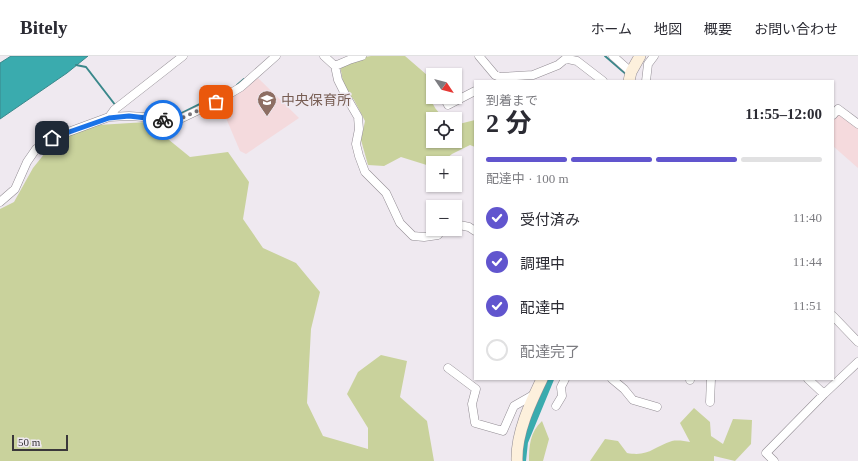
<!DOCTYPE html>
<html lang="ja">
<head>
<meta charset="utf-8">
<style>
  :root { --surface:#fff; --page:#f2f2f3; --text:#2b2b33; --muted:#7c7c81; --line:#e1e1e2; --accent:#6155ce }
  body { margin:0; font-family:"Times New Roman","Noto Sans JP",serif; background:var(--page); color:var(--text); height:100vh; display:flex; flex-direction:column; font-size:15px; white-space:nowrap }
  * { box-sizing:border-box; margin:0 }
  p { font-size:13px; color:var(--muted) }
  .icon { flex:none; width:22px; height:22px; fill:none; stroke:currentColor; stroke-width:2; stroke-linecap:round; stroke-linejoin:round }
  .map { position:relative; flex:1; overflow:hidden }
  .sheet { position:absolute; left:474px; top:24px; width:360px; height:300px; display:flex; flex-direction:column; background:var(--surface); border-radius:0px; box-shadow:0 1px 3px #0004 }
  .sheet>* { flex:none }
  .needle { width:26px; rotate:125deg }
  .controls { position:absolute; left:426px; top:12px; display:grid; gap:8px }
  .controls a { display:grid; place-items:center; width:36px; height:36px; border-radius:0px; background:var(--surface); box-shadow:0 1px 3px #0004; font-size:20px }
  .scale { position:absolute; left:12px; bottom:10px; width:56px; box-sizing:border-box; padding-left:4px; border:2px solid #3a373a; border-top:0; font-size:11px; line-height:14px; white-space:nowrap; color:#3a373a; -webkit-text-stroke:3px #efe9f0; paint-order:stroke }
  .pin { position:absolute; display:grid; place-items:center; width:34px; height:34px; color:#fff; margin:-17px; border-radius:8px; box-shadow:0 2px 6px #0006 }
  .courier { position:absolute; display:grid; place-items:center; width:40px; height:40px; margin:-20px; border:3px solid #1a73e8; border-radius:50%; background:#fff; color:#222; box-shadow:0 1px 5px #0007 }
  .summary em { font-style:normal; font-weight:700 }
  .summary div { display:flex; flex-direction:column-reverse }
  .summary { display:flex; align-items:center; justify-content:space-between; height:68px; padding:0 12px }
  h1 { font-size:26px; font-weight:700; line-height:30px }
  .bar { display:grid; grid-template-columns:repeat(4,1fr); gap:6px 4px; align-content:center; height:48px; padding:0 12px }
  .bar i { height:5px; border-radius:3px; background:var(--line) }
  .bar .active { background:var(--accent) }
  .bar p { grid-column:span 4 }
  ol { padding:0 12px; list-style:none }
  li { display:flex; align-items:center; gap:12px; height:44px }
  li p { margin-inline-start:auto }
  li .icon { padding:4px; border-radius:50%; background:var(--accent); color:#fff; stroke-width:4 }
  li:last-child { color:var(--muted) }
  li i { width:22px; height:22px; border:2px solid var(--line); border-radius:50% }
  header { display:flex; align-items:center; gap:24px; box-sizing:border-box; height:56px; padding:0 20px; background:var(--surface); border-bottom:1px solid var(--line) }
  header strong { font-size:19px }
  nav { display:flex; gap:22px; margin-inline-start:auto; font-size:14px }
  .map>svg:first-child { display:block }
  .education { fill:#f4dadd }
  .medical { fill:#f5dadd }
  .green { fill:#c9d29c }
  .water { fill:#3aabae; stroke:#3a888b }
  .lines { fill:none; stroke-linecap:round; stroke-linejoin:round }
  .stream { stroke:#3a888b; stroke-width:2 }
  .canal { stroke:#3aabae; stroke-width:8 }
  .minor-casing { stroke:#938d94; stroke-width:9 }
  .secondary-casing { stroke:#938d94; stroke-width:12 }
  .minor { stroke:#fff; stroke-width:8 }
  .secondary { stroke:#fdf0dc; stroke-width:11 }
  .done { stroke:#79757a; stroke-width:4; stroke-dasharray:0 7.2 }
  .route { stroke:#1a73e8; stroke-width:5 }
  .labels { text-anchor:middle; stroke-width:3; stroke-linejoin:round; paint-order:stroke }
  .education-label { font-size:14px; fill:#785e54; stroke:#efe9f0; text-anchor:start }
</style>
</head>
<body>
<header>
<strong>Bitely</strong>
<nav><a>ホーム</a><a>地図</a><a>概要</a><a>お問い合わせ</a></nav>
</header>
<div class="map">
<svg width="858" height="405" viewBox="0 0 858 405">
  <rect width="100%" height="100%" fill="#efe9f0"/>
  <path class="education" d="M258,22l41,40 -53,36 -6,-3 -20,-47z"/>
  <path class="medical" d="M838,57l20,13v42l-25,-22v-26z"/>
  <path class="green" d="M371,0h34l22,19c2,18 3,35 21,44h-15v22h22v-19l4,2 16,-4v27l-5,-2 -18,9 -11,9h-8v4l-32,-10 -17,9 -16,-1 -7,-25 4,-19 -11,-21 -10,-12 -4,-23 13,-6z
    M147,66l43,35 38,-5 21,30 -6,37 20,29 33,15 24,29 -9,37 -4,74 16,33 45,13v-21l-21,-34 11,-22 23,-17 26,6 -7,36 27,24 7,40h-434v-252l14,-7 19,-34 24,-30 41,-13z
    M694,352l16,14 1,14 12,8 10,-25 19,1 -1,24 -16,17 -21,-5v5h-124l15,-22 13,2 9,12c22,4 26,-6 45,-12 5,-1 13,0 18,1l-10,-19z
    M542,365l7,18 -6,22h-14c0,-15 1,-29 13,-40z"/>
  <path class="water" d="M11,0h77l-21,17 -67,46v-56z"/>
  <g class="lines">
    <path class="stream" d="M605,0l22,19
      M76,9l10,2 30,39
      M237,29l7,-6
      M151,58l23,3 54,-27"/>
    <path class="canal" d="M522,405l2,-19 26,-63"/>
    <g class="minor-casing">
      <path id="minor" d="M324,0l11,10 14,-6 13,-4
        M479,0l16,19 5,2 33,-2 25,-10 6,-5 4,-1 9,2 26,20
        M613,0l18,16
        M335,10l3,14 9,18 11,19 1,12 -3,15 3,12 6,16 21,21 14,30 13,13 11,1 14,-2 4,-6
        M646,25l2,-17 6,-8
        M444,41l4,8 27,-14
        M833,59l5,-6 20,15
        M109,61l5,-7 69,-54
        M0,146l15,-13 12,-27 9,-13 16,-11 57,-21 20,-1 29,2 11,4 11,-3 36,-17 25,-15 35,-31
        M455,168l14,3 6,4
        M833,260l25,26
        M448,312l28,21 -4,15 3,19 28,8 11,-25 21,-12
        M612,323l12,10 9,11 24,7
        M808,323l16,15
        M690,324v-1
        M710,346l1,-23
        M556,350l6,-10 -1,-9 4,-8
        M774,405l-8,-8 58,-59 34,-32"/>
    </g>
    <g class="secondary-casing">
      <path id="secondary" d="M629,25l2,-9 9,-16
        M517,405c-1,-28 13,-57 25,-82"/>
    </g>
    <use href="#minor" class="minor"/>
    <use href="#secondary" class="secondary"/>
  </g>
  <g class="lines">
    <path class="done" d="M163,64l6,2 11,-3 36,-17"/>
    <path class="route" d="M52,82l57,-20 20,-2 34,4"/>
  </g>
  <defs>
    <g id="school-pin" transform="scale(1)"><path d="M0 17L-7.5 6A9.5 9.5 0 1 1 7.5 6Z" fill="#8d6e63" stroke="#efe9f0"/><path d="M0-5L7-2L0 1L-7-2ZM-4 1L0 2.5L4 1V4Q0 6-4 4Z" fill="#fff"/></g>
  </defs>
  <g fill-rule="evenodd">
    <use href="#school-pin" x="267" y="44"/>
  </g>
  <g class="labels">
    <g class="education-label">
      <text x="281" y="49">中央保育所</text>
    </g>
  </g>
</svg>
<div class="controls">
<a><svg class="needle" viewBox="-14 -14 28 28"><path d="M0-13l5 13h-10z" fill="#e53935"/><path d="M0 13l5-13h-10z" fill="#7c7c81"/></svg></a>
<a><svg class="icon" aria-label="locate" viewBox="0 0 24 24"><circle cx="12" cy="12" r="6"/><path d="M12 2v4M12 18v4M2 12h4M18 12h4"/></svg></a>
<a>+</a>
<a>−</a>
</div>
<div class="scale">50 m</div>
<div class="pin" style="left:216px;top:46px;background:#ea580c"><svg class="icon" aria-label="bag" viewBox="0 0 24 24"><path d="M5 8h14l-1 12H6zM9 8a3 3 0 0 1 6 0"/></svg></div>
<div class="pin" style="left:52px;top:82px;background:#1f2937"><svg class="icon" aria-label="home" viewBox="0 0 24 24"><path d="M3 11l9-7 9 7M6 9v11h12V9"/></svg></div>
<div class="courier" style="left:163px;top:64px"><svg class="icon" aria-label="bike" viewBox="0 0 24 24"><circle cx="6" cy="16" r="4"/><circle cx="18" cy="16" r="4"/><path d="M6 16l4-8h5l3 8M10 8l3 8H6M13 5h3"/></svg></div>
<section class="sheet">
<div class="summary"><div><h1>2 分</h1><p>到着まで</p></div><em>11:55–12:00</em></div>
<div class="bar"><i class="active"></i><i class="active"></i><i class="active"></i><i></i><p>配達中 · 100 m</p></div>
<ol>
<li><svg class="icon" aria-label="check" viewBox="0 0 24 24"><path d="M5 12l5 5 9-10"/></svg>受付済み<p>11:40</p></li>
<li><svg class="icon" aria-label="check" viewBox="0 0 24 24"><path d="M5 12l5 5 9-10"/></svg>調理中<p>11:44</p></li>
<li><svg class="icon" aria-label="check" viewBox="0 0 24 24"><path d="M5 12l5 5 9-10"/></svg>配達中<p>11:51</p></li>
<li><i></i>配達完了</li>
</ol>
</section>
</div>
</body>
</html>
